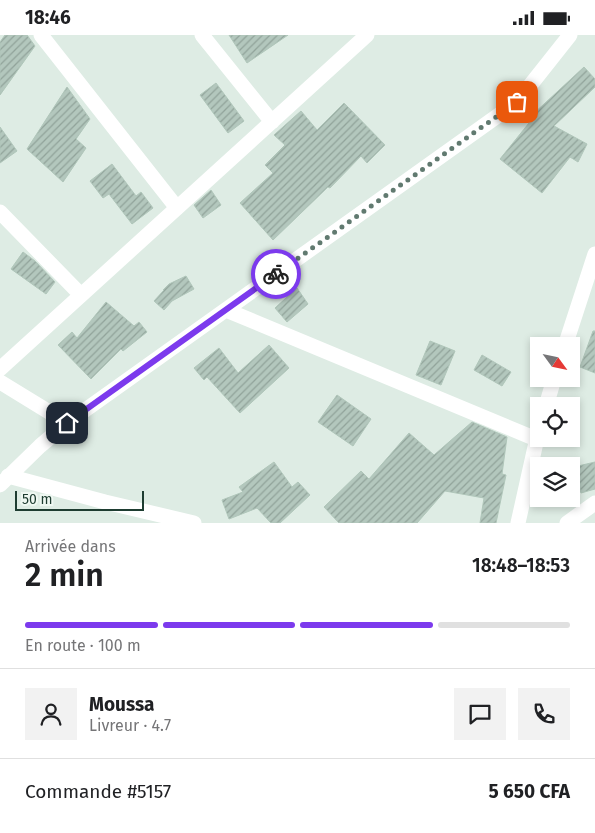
<!DOCTYPE html>
<html lang="fr">
<head>
<meta charset="utf-8">
<style>
  :root { --surface:#fff; --page:#f2f2f2; --text:#202124; --muted:#757577; --line:#e0e0e0; --accent:#7c3aed }
  body { margin:0; font-family:"Fira Sans",sans-serif; background:var(--page); color:var(--text); height:100vh; display:flex; flex-direction:column; font-size:19px; white-space:nowrap }
  * { box-sizing:border-box; margin:0 }
  p { font-size:16px; color:var(--muted) }
  .icon { flex:none; width:28px; height:28px; fill:none; stroke:currentColor; stroke-width:2; stroke-linecap:round; stroke-linejoin:round }
  .map { position:relative; height:488px; overflow:hidden }
  .drawer { display:flex; flex-direction:column; background:var(--surface); flex:1 }
  .drawer>* { flex:none }
  .needle { width:32px; rotate:123deg }
  .buttons { position:absolute; left:530px; top:302px; display:grid; gap:10px }
  .buttons a { display:grid; place-items:center; width:50px; height:50px; border-radius:0px; background:var(--surface); box-shadow:0 2px 8px #0003; font-size:25px }
  .scale { position:absolute; left:15px; bottom:12px; width:129px; box-sizing:border-box; padding-left:5px; border:2px solid #1e3d31; border-top:0; font-size:14px; line-height:18px; white-space:nowrap; color:#1e3d31; -webkit-text-stroke:4px #eff8f2; paint-order:stroke }
  .pin { position:absolute; display:grid; place-items:center; width:42px; height:42px; color:#fff; margin:-21px; border-radius:10px; box-shadow:0 2px 8px #0006 }
  .courier { position:absolute; display:grid; place-items:center; width:50px; height:50px; margin:-25px; border:4px solid #7c3aed; border-radius:50%; background:#fff; color:#222; box-shadow:0 1px 6px #0007 }
  .summary em { font-style:normal; font-weight:600 }
  .summary div { display:flex; flex-direction:column-reverse }
  .summary { display:flex; align-items:center; justify-content:space-between; height:85px; padding:0 25px }
  h1 { font-size:32px; font-weight:600; line-height:38px }
  .bar { display:grid; grid-template-columns:repeat(4,1fr); gap:8px 5px; align-content:center; height:60px; padding:0 25px }
  .bar i { height:6px; border-radius:4px; background:var(--line) }
  .bar .current { background:var(--accent) }
  .bar p { grid-column:span 4 }
  .line { display:flex; align-items:center; gap:12px; padding:0 25px; border-top:1px solid var(--line) }
  .line div { flex:1 }
  .round { display:grid; place-items:center; flex:none; width:52px; height:52px; border-radius:0px; background:var(--page) }
  .status { display:flex; justify-content:space-between; align-items:center; height:35px; padding:0 25px; background:var(--surface); direction:ltr }
  .status svg { height:14px; fill:currentColor }
  .map>svg:first-child { display:block }
  .building { fill:url(#building-hatch); stroke:#b0c6ba }
  .lines { fill:none; stroke-linecap:round; stroke-linejoin:round }
  .minor { stroke:#fff; stroke-width:15 }
  .tertiary { stroke:#fff; stroke-width:15 }
  .done { stroke:#617a70; stroke-width:5; stroke-dasharray:0 9 }
  .route { stroke:#7c3aed; stroke-width:6 }
</style>
</head>
<body>
<div class="status"><b>18:46</b><svg viewBox="0 0 49 12"><path d="M0 12V9h3v3zM5 12V6h3v6zM10 12V3h3v9zM15 12V0h3v12zM26 1h20v11H26zM47 4h2v5h-2z"/></svg></div>
<div class="map">
<svg width="595" height="488" viewBox="0 0 595 488">
  <defs>
    <pattern id="building-hatch" width="6" height="6" patternUnits="userSpaceOnUse" patternTransform="scale(1.25)"><rect width="6" height="6" fill="#b3c7bd"/><path d="M-1 1l2-2M0 6l6-6M5 7l2-2" fill="none" stroke="#91a39a"/></pattern>
  </defs>
  <rect width="100%" height="100%" fill="#deece4"/>
  <path class="building" d="M5,0h22l8,11 -35,49v-53z
    M229,0h59l-41,28z
    M584,32l11,12v8l-41,39 33,18 -9,18 -8,-5 -28,36 -42,-34 33,-41 -2,-2z
    M216,48l28,38 -16,12 -28,-38z
    M67,52l23,32 -14,20 10,9 -23,34 -36,-33z
    M344,68l41,42 -18,18 -6,-7 -31,32 -2,-1 -55,53 -33,-37 33,-30 -8,-8 20,-20 -11,-10 27,-24 16,19z
    M0,92l17,24 -17,12z
    M112,129l24,32 5,-4 12,16 -21,16 -23,-30 -6,4 -13,-17z
    M211,155l10,15 -18,13 -9,-13z
    M23,217l12,9 20,21 -9,12 -35,-25z
    M186,241l8,13 -22,12 -8,9 -10,-9 10,-11h-1l6,-6z
    M297,253l11,16 -21,18 -12,-14z
    M106,267l28,24 5,-4 8,10 -24,19 -2,-2 -30,30 -33,-34 14,-13 5,6z
    M593,296h2v42l-15,-6z
    M430,306l25,10 -14,34 -25,-10z
    M269,310l20,23 -49,45 -33,-36 -3,3 -10,-12 25,-20 19,25z
    M482,320l29,17 -9,14 -28,-16z
    M337,360l34,24 -18,27 -35,-24z
    M472,387l35,15 -5,37 4,1 -10,48h-16l4,-25 -39,-7 -28,32h-78l-15,-16 37,-36 8,8 40,-46 25,22z
    M274,427l18,25 6,-5 12,13 -30,28h-9l-14,-15 -28,11 -7,-19 21,-8 -4,-5z
    M595,427v27l-14,4 -7,-26z"/>
  <g class="lines">
    <path class="minor" d="M41,0l136,173
      M202,0l70,87
      M0,177l81,83
      M226,275l310,129
      M0,334l367,-334
      M0,347l67,41
      M8,441l97,26 89,21
      M0,450l40,-39 27,-23 450,-321 53,-67
      M567,488l28,-20"/>
    <path class="tertiary" d="M565,311l30,-92
      M546,371l8,-27
      M518,488l21,-94"/>
  </g>
  <g class="lines">
    <path class="done" d="M276,239l241,-172"/>
    <path class="route" d="M67,388l209,-149"/>
  </g>
</svg>
<div class="buttons">
<a><svg class="needle" viewBox="-14 -14 28 28"><path d="M0-13l5 13h-10z" fill="#e53935"/><path d="M0 13l5-13h-10z" fill="#757577"/></svg></a>
<a><svg class="icon" aria-label="locate" viewBox="0 0 24 24"><circle cx="12" cy="12" r="6"/><path d="M12 2v4M12 18v4M2 12h4M18 12h4"/></svg></a>
<a><svg class="icon" aria-label="layers" viewBox="0 0 24 24"><path d="M12 4l9 5-9 5-9-5zM3 14l9 5 9-5"/></svg></a>
</div>
<div class="scale">50 m</div>
<div class="pin" style="left:517px;top:67px;background:#ea580c"><svg class="icon" aria-label="bag" viewBox="0 0 24 24"><path d="M5 8h14l-1 12H6zM9 8a3 3 0 0 1 6 0"/></svg></div>
<div class="pin" style="left:67px;top:388px;background:#1f2937"><svg class="icon" aria-label="home" viewBox="0 0 24 24"><path d="M3 11l9-7 9 7M6 9v11h12V9"/></svg></div>
<div class="courier" style="left:276px;top:239px"><svg class="icon" aria-label="bike" viewBox="0 0 24 24"><circle cx="6" cy="16" r="4"/><circle cx="18" cy="16" r="4"/><path d="M6 16l4-8h5l3 8M10 8l3 8H6M13 5h3"/></svg></div>
</div>
<section class="drawer">
<div class="summary"><div><h1>2 min</h1><p>Arrivée dans</p></div><em>18:48–18:53</em></div>
<div class="bar"><i class="current"></i><i class="current"></i><i class="current"></i><i></i><p>En route · 100 m</p></div>
<div class="line" style="height:90px"><a class="round"><svg class="icon" aria-label="person" viewBox="0 0 24 24"><circle cx="12" cy="8" r="4"/><path d="M4 21q1-7 8-7t8 7"/></svg></a><div><b>Moussa</b><p>Livreur · 4.7</p></div><a class="round"><svg class="icon" aria-label="chat" viewBox="0 0 24 24"><path d="M4 5h16v11H9l-5 4z"/></svg></a><a class="round"><svg class="icon" aria-label="phone" viewBox="0 0 24 24"><path d="M5 4h4l2 5-3 2q2 4 5 5l2-3 5 2v4C11 20 4 13 5 4z"/></svg></a></div>
<div class="line" style="height:65px"><div>Commande #5157</div><b>5 650 CFA</b></div>
</section>
</body>
</html>
